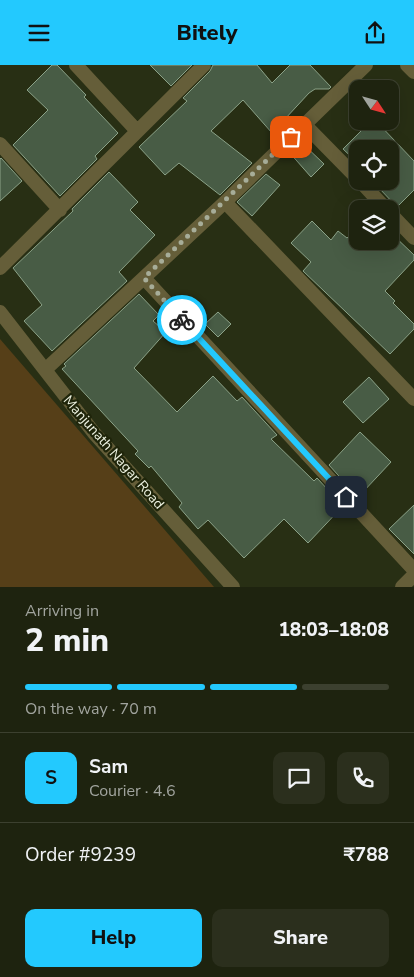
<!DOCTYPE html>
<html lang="en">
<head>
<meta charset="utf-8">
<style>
  :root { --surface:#1e230f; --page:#2b2f1d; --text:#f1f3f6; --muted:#a1a49e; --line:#3c402f; --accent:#23c9fe }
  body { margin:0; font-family:"Nunito Sans",sans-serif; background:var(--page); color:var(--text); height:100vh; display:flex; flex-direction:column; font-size:19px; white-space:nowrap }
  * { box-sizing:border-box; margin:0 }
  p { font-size:16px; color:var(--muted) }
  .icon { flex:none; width:28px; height:28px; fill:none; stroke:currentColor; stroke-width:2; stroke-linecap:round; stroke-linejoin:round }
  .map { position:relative; height:522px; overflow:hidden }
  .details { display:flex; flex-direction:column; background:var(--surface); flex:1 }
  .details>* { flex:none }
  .needle { width:32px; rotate:126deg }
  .fabs { position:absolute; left:349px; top:15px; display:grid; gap:10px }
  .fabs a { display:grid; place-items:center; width:50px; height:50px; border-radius:10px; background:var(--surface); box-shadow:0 5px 20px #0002,0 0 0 1px var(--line); font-size:25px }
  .pin { position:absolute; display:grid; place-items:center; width:42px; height:42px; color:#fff; margin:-21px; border-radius:10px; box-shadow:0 2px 8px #0006 }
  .courier { position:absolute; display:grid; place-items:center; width:50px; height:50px; margin:-25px; border:4px solid #23c9fe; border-radius:50%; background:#fff; color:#222; box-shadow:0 1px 6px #0007 }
  .headline em { font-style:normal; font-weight:800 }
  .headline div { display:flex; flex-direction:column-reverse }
  .headline { display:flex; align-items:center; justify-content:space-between; height:85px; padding:0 25px }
  h1 { font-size:32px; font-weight:800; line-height:38px }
  .bar { display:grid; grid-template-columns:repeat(4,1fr); gap:8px 5px; align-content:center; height:60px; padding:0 25px }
  .bar i { height:6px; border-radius:4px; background:var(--line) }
  .bar .selected { background:var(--accent) }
  .bar p { grid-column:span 4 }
  .line { display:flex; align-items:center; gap:12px; padding:0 25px; border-top:1px solid var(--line) }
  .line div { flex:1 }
  .round { display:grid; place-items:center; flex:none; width:52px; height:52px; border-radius:10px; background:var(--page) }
  .action { display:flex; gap:10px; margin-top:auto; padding:10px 25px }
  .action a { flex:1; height:58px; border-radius:10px; background:var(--accent); color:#111; font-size:20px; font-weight:800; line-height:58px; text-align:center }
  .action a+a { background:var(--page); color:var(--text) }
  header { display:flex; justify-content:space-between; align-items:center; height:65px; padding:0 25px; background:var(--accent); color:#111; font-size:22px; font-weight:800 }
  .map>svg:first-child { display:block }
  .green { fill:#563f18 }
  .building { fill:#485c45; stroke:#8ba288 }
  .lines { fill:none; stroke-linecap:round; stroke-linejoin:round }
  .minor { stroke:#655e39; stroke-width:14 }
  .done { stroke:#a7ad99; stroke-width:5; stroke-dasharray:0 9 }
  .route { stroke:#23c9fe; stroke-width:6 }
  .labels { text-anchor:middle; stroke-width:4.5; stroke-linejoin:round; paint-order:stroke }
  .street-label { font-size:14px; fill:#ecf1e0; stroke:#1f250a }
</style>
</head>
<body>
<header><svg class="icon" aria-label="menu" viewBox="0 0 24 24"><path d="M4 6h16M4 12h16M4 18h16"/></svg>Bitely<svg class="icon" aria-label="share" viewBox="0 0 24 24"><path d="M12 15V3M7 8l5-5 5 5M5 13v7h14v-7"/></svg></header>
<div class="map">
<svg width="414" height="522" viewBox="0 0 414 522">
  <rect width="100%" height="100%" fill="#282f14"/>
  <path class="green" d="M0,274l214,248h-214z"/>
  <path class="building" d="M52,0h5l29,30 -2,2 34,36 -23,23 2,3 -37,37 -47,-51 35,-35 -21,-20z
    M150,0h42l-21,21z
    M213,0h44l15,18 18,-18h20l21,22 -2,2h-14l-6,4 -37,40 -29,-33 -32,31 41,32 -32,32 -41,-32 -14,12 -26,-28 48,-46 -4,-3 27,-27z
    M371,56h5l38,40v29l-17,17 -19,-20 2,-2 -4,-4h14v-32h-32v14l-15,-14z
    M300,76l24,23 -13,13 -22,-25z
    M1,93l21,23 -22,20v-42z
    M109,107l29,30 -8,8 25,25 -36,37 8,9 -75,70 -28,-30 18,-16 -29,-37 60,-57 -1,-2z
    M266,109l14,11 -28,31 -15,-14z
    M366,135l8,9h-16z
    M358,145v31h32v-9l24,23v5l-29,31 10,10 -2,2 21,21v5l-24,25 -87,-83 8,-9 -20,-19 21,-22 19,19 7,-9 9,7 10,-9 -8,-9z
    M139,229l20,21 -6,6 13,11 -32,36 43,44 36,-36 24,25 5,-4 35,38 -6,4 43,42 3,-3 26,28 -35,37 -24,-24 -40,39 -36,-38 -10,9 -19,-22 3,-4 -31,-37 -2,2 -14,-14 3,-3 -76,-82 4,-3 -2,-2z
    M218,247l13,12 -13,13 -13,-13z
    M369,312l20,22 -26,24 -20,-21z
    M360,367l31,30 -29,31 -3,-3 -4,4 -26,-29z
    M414,440v49l-25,-25z"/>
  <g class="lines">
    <path class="minor" d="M76,0l61,66
      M407,0l7,7
      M304,59l54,55
      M0,79l60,66
      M360,116l26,28
      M225,137l189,197
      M390,148l24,25
      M0,203l204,-203
      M144,213l270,292
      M0,247l94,121 139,154
      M45,305l180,-168 141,-137
      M402,522l12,-12"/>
  </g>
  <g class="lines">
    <path class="done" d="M182,255l-38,-42 147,-141"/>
    <path class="route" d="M182,255l164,177"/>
  </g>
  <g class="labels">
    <g class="street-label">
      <text transform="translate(114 387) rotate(49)" y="5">Manjunath Nagar Road</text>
    </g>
  </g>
</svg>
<div class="fabs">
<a><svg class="needle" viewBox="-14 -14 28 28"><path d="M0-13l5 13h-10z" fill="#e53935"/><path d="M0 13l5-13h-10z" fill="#a1a49e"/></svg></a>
<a><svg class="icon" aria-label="locate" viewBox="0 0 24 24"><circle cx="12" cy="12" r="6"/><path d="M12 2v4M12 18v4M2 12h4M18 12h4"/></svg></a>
<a><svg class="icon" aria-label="layers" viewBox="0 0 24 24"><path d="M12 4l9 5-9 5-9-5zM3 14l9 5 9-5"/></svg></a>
</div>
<div class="pin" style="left:291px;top:72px;background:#ea580c"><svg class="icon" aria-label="bag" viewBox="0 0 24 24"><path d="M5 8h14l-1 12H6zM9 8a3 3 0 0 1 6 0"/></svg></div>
<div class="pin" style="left:346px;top:432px;background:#1f2937"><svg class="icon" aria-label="home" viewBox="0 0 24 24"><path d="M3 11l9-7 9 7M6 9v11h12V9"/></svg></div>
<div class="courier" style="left:182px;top:255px"><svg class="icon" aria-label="bike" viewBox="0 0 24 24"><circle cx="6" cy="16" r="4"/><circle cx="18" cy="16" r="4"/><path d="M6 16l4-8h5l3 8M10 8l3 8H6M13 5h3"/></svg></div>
</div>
<section class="details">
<div class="headline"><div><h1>2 min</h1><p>Arriving in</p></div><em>18:03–18:08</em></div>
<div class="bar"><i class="selected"></i><i class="selected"></i><i class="selected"></i><i></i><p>On the way · 70 m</p></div>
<div class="line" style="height:90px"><b class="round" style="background:var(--accent);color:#111">S</b><div><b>Sam</b><p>Courier · 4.6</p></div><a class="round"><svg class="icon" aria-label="chat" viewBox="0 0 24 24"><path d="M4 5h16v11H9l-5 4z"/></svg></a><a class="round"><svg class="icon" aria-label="phone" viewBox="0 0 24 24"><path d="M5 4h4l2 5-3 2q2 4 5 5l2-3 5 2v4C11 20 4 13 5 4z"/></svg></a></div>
<div class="line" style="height:65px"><div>Order #9239</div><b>₹788</b></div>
<div class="action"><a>Help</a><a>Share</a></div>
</section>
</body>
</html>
